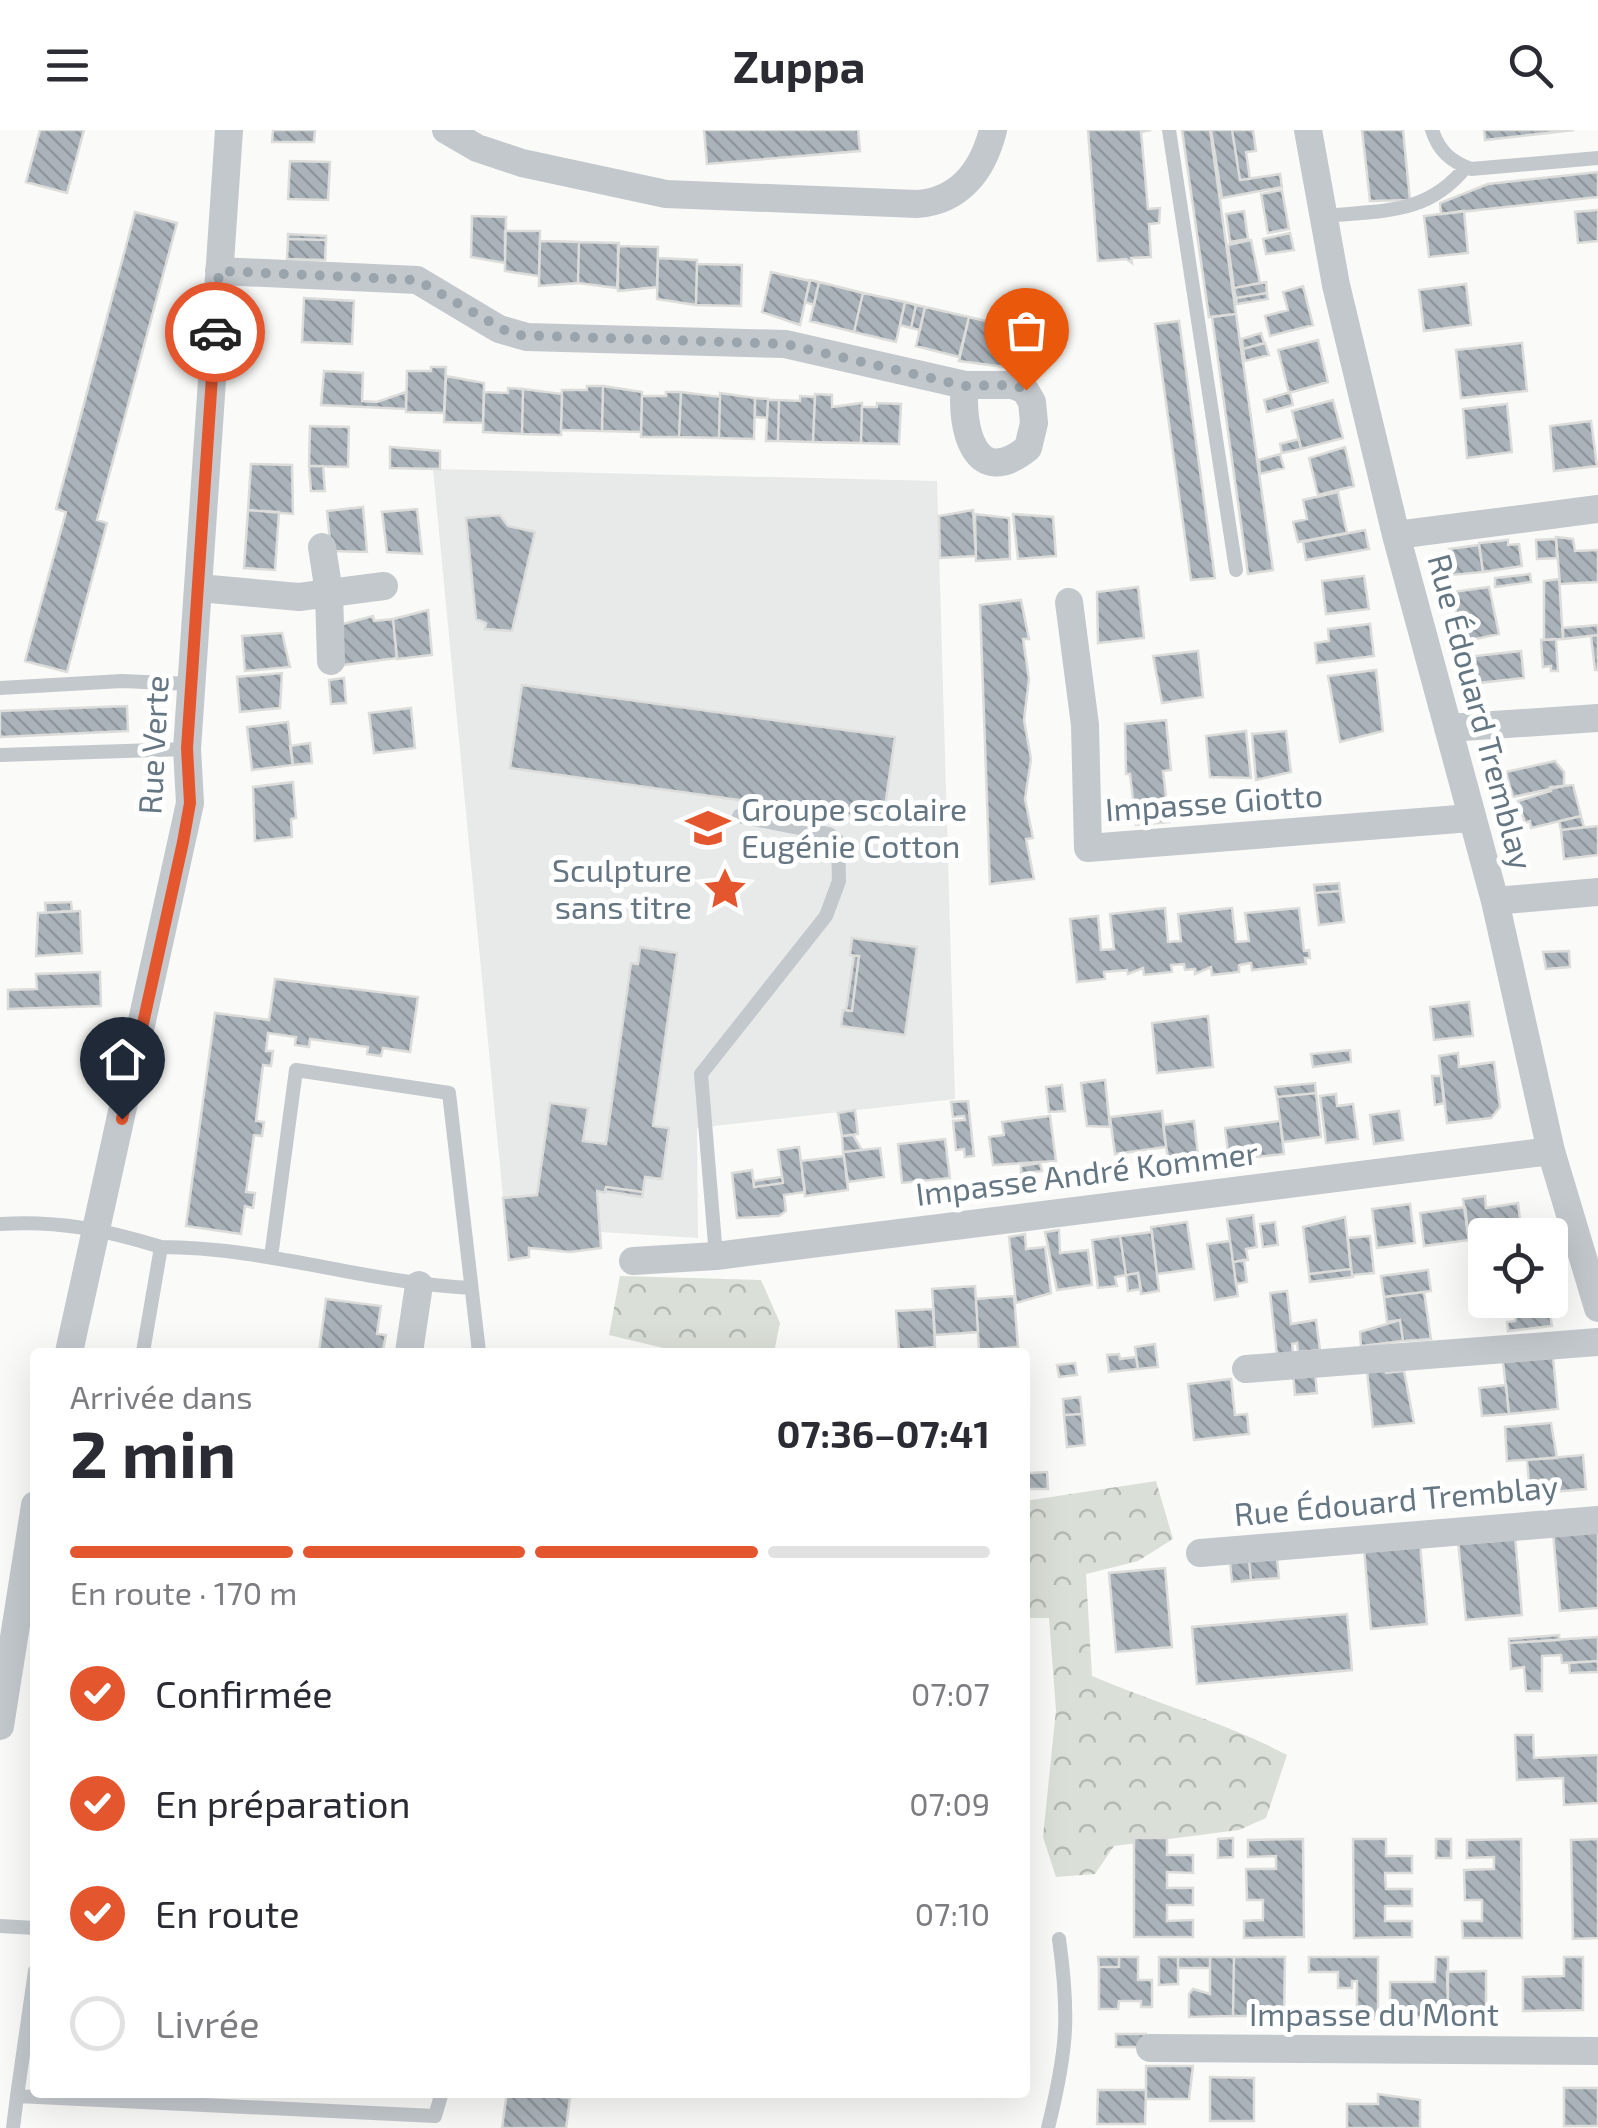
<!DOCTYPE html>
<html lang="fr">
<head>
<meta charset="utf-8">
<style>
  :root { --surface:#fff; --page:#f2f2f3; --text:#2b2b33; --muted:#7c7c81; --line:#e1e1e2; --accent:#e4572e }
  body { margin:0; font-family:"Exo 2",sans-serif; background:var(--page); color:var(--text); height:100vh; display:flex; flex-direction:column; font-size:38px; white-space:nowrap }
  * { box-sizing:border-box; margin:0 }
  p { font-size:32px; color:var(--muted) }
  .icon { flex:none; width:55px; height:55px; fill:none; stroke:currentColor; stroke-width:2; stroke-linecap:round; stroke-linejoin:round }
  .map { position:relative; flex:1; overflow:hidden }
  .details { position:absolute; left:30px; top:1218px; width:1000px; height:750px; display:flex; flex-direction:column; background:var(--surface); border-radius:10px; box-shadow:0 10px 40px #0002 }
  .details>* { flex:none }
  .fabs { position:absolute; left:1468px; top:1088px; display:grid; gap:20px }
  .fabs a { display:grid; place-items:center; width:100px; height:100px; border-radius:10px; background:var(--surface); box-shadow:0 10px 40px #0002; font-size:50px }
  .pin { position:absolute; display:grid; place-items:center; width:85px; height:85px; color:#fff; margin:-102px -42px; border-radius:50% 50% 50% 0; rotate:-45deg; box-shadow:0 0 10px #0007 }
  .pin .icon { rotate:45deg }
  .courier { position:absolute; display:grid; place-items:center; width:100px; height:100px; margin:-50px; border:8px solid #e4572e; border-radius:50%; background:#fff; color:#222; box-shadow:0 2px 12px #0007 }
  .head em { font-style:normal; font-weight:700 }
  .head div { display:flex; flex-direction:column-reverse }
  .head { display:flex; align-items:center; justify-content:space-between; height:170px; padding:0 40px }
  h1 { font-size:65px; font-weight:700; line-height:75px }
  .bar { display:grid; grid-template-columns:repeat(4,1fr); gap:15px 10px; align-content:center; height:120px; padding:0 40px }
  .bar i { height:12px; border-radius:8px; background:var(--line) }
  .bar .selected { background:var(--accent) }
  .bar p { grid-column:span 4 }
  ol { padding:0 40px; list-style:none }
  li { display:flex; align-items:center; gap:30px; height:110px }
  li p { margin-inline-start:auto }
  li .icon { padding:10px; border-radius:50%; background:var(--accent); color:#fff; stroke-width:4 }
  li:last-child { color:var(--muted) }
  li i { width:55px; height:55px; border:5px solid var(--line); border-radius:50% }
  header { display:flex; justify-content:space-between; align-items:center; height:130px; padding:0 40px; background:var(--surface); font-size:45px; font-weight:700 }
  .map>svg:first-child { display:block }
  .built { fill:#e8e9e9 }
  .forest { fill:url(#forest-crowns) }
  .building { fill:url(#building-back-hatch); stroke:#dcdcda; stroke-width:2.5 }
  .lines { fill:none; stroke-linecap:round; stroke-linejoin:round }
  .lane { stroke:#c3c8cc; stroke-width:14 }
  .street { stroke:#c3c8cc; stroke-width:28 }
  .done { stroke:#99a4ac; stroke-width:10; stroke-dasharray:0 18 }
  .route { stroke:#e4572e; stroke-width:12 }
  .labels { text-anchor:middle; stroke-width:10; stroke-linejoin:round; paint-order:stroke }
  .street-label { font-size:32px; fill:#657683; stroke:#fff }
  .poi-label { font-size:32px; fill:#657683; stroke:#fff; text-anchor:start }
</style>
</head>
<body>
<header><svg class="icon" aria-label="menu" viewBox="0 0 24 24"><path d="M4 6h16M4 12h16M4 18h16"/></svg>Zuppa<svg class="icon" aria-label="search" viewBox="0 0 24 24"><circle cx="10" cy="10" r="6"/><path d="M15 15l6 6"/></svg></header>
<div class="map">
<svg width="1598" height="1998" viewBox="0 0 1598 1998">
  <defs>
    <pattern id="forest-crowns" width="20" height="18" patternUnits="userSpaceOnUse" patternTransform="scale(2.5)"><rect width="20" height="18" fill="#dadfd7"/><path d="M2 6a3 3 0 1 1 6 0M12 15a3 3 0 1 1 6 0" fill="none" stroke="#b4b9b4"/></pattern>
    <pattern id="building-back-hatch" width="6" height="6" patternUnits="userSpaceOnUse" patternTransform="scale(2.5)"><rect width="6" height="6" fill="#aab3b9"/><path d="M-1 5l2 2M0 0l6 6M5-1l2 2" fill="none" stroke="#8e969c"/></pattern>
  </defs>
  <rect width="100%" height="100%" fill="#fafaf8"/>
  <path class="built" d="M433,339l504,12 18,618 -258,29 1,110 -97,-6v16l-31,4 -40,-4 -1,9 -20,3z"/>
  <path class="forest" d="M620,1146l141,4 19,43 -6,29h-94l-71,-17z
    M1156,1351l17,58 -35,22 -52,13 6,102c65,28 133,46 195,79l-21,63 -27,12 -125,16 -19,28 -39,3 -13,-40 13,-127 -7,-92h-24v-117z"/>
  <path class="building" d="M40,0h44l-17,63 -41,-11z
    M273,0h42l-1,12h-42z
    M704,0h154l2,21 -153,13z
    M1088,0h63l-10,2 7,77 12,-1 -1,15 -10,1 2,33 -20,1 1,5 -6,-4 -28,2z
    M1182,0h28l26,184 -27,3z
    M1211,0h21l8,50 40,-6 2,13 -60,11z
    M1232,0h21l3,21 -10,1 4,27 -10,1z
    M1362,0h41l7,70 -40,1z
    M1484,0h90l-89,10z
    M290,31l40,1 -2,38 -40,-1z
    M1598,42v25l-157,17 -1,-11 48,-19z
    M1282,60l7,39 -21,4 -7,-39z
    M1598,80v31l-20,2 -3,-31z
    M1244,81l4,28 -18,3 -4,-28z
    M1464,81l4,42 -39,4 -5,-41z
    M135,82l42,11 -80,297 10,3 -40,149 -42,-11 41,-149 -10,-3z
    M472,86l34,1 -1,46 -34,-6z
    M505,101h35l-1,45 -34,-5z
    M1290,103l4,17 -28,4 -3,-15z
    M288,104l38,2v4l-38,-1z
    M288,109l38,1 -1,20 -38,-1z
    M1251,110l9,43 -26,5 -6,-43z
    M540,111l39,1 -1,41 -39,3z
    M579,112l40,1 -2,45 -39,-5z
    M618,116l40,1 -1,40 -39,4z
    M658,128l39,2 -1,45 -39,-6z
    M697,134l45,1 -1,41 -45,-1z
    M771,142l39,9 -10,44 -38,-13z
    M810,150l9,2 -5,23 -9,-3z
    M819,152l44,11 -9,39 -44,-11z
    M1266,152l1,11 -31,5 -2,-10z
    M1466,154l5,41 -47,6 -5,-41z
    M1303,156l10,39 -43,11 -5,-20 23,-6 -5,-18z
    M863,163l42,9 -9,40 -42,-10z
    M1267,163l1,6 -31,5 -1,-6z
    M304,168l50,3 -2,43 -50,-2z
    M905,172l11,3 -5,23 -11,-3z
    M916,175l9,2 -5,23 -9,-2z
    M925,177l44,10 -10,40 -43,-11z
    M1236,184l37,256 -25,4 -36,-257z
    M969,187l46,11 -10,39 -46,-6z
    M1179,191l36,257 -24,2 -36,-256z
    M1261,203l3,10 -21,6 -1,-10z
    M1318,210l10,42 -39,11 -11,-43z
    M1265,213l4,12 -24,6 -2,-12z
    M1522,213l5,48 -66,7 -5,-48z
    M431,237h15l-2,46 -38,-1 1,-41h24z
    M324,241l39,2 -1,28 15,1 29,-10v17l-85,-4z
    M446,246l38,7 -1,40 -39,-1z
    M587,256h16l-1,45 -41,-1 1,-40h25z
    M603,256l39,6 -1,40 -39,-1z
    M508,258l15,1 -1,45 -39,-2 1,-40 24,1z
    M523,259l39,5 -1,41 -39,-1z
    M666,262h15l-2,45h-38l1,-41h24z
    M681,262l39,5 -1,41 -40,-1z
    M1290,262l3,13 -26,7 -3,-12z
    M720,263l35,5 -1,41 -35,-1z
    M815,264l17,1v12l30,-4 -1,40 -48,-1z
    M800,266l15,1 -2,45 -35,-1 1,-41 21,1z
    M755,268l13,1 -1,19 -12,-1z
    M768,270h11l-1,41h-12z
    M1333,270l10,38 -42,11 -9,-38z
    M877,273l24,1 -2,40 -38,-1 1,-36h15z
    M1507,274l5,48 -45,6 -4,-49z
    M1591,291l6,45 -43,5 -4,-45z
    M310,296l39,1 -1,40 -39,-1z
    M1299,309l2,10 -19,4 -2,-9z
    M390,317l50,4v18l-50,-1z
    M1345,317l9,39 -36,9 -9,-37z
    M1280,324l4,14 -24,6 -1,-14z
    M251,334l41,1 1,49 -45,-4z
    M309,336h14l2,25h-14z
    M1338,362l9,41 -49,9 -5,-20 14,-3 -4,-19z
    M363,377l4,45 -36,-1 -4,-40z
    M417,379l5,45 -35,-2 -5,-40z
    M248,380l31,2 -4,58 -31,-2z
    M973,380l3,46 -36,2 -1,-42z
    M975,384l34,4 1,41 -34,2z
    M1013,384l40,3 3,39 -38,3z
    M500,385l8,11 27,6 -23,99 -27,-2 1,-6 -10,-4 -10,-101z
    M1365,400l4,19 -63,11 -3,-18z
    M1556,407l17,2 2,12 23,-1v32l-38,2z
    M1556,409l1,19 -20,1 -1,-19z
    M1508,410v5l11,-1 3,22 -39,6 -4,-29z
    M1479,415l4,27 -31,3 -3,-26z
    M1530,444l1,8 -36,5v-9z
    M1364,446l5,33 -43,5 -4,-33z
    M1559,449l4,60 -19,1v-59z
    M1138,457l6,51 -46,5 -1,-51z
    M1489,457l10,47 -37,8 -8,-41 -12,3 -3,-10z
    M1021,470l8,39h-6l6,40 -5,41 7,39 -6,40 8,39 -7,1 8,40 -44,5 -10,-279z
    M428,480l4,45 -35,4 -4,-40z
    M373,486l1,5 19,-2 4,39 -54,7 -4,-40z
    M1370,494l4,32 -57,7 -2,-20 14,-2 -1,-12z
    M1598,495v10l-35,4v-11z
    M282,503l8,34 -45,4 -3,-35z
    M1598,505v35h-3l-4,-34z
    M1556,509l2,32h-7v-5l-8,1 -2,-27z
    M1198,521l5,46 -41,6 -9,-47z
    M1521,521l3,27 -46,5 -3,-27z
    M1376,540l7,61 -43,11 -12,-66z
    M282,543l-2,35 -40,4 -3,-35z
    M344,548l2,25 -15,1 -2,-24z
    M522,555l373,52 -12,83 -373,-52z
    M127,576l1,25 -128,6v-26z
    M411,578l4,40 -41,5 -5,-40z
    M1166,590l5,50 -8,1 6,51 -33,3 -6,-51h-4l-1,-50z
    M288,592l5,43 -41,5 -5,-43z
    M1246,601l5,47 -41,-1 -4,-41z
    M1286,601l5,41 -35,8 -4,-46z
    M310,613l2,20 -19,2 -3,-19z
    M1555,631l9,11v14l-51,11 -7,-25z
    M293,652l3,36 -5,1 1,18 -37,4 -2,-54z
    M1573,655l8,31 -50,12 -1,-7 -5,2 -7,-22 33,-10 -1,-4z
    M1581,686l3,11 -23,3 -2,-9z
    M1598,696v29l-34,4 -3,-29z
    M1339,753l1,8 -25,2 -1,-8z
    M1340,761l4,31 -25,3 -4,-32z
    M71,772l1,9 -26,2 -1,-10z
    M1165,778l3,34 13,-1 -3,-27 54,-6 4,34 13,-1 -4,-28 54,-5 5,43 5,-1 1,8h-5l1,6 -54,6 -1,-7 -12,2v7l-27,3 -1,-8 -16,7v-5l-10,1 -1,-6 -13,1 1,7 -28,3 -1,-7 -15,6 -1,-4 -23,2 1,7 -28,3 -7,-63 28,-3 3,34 13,-1 -4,-35z
    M80,781l2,42 -46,3 2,-43z
    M852,808l65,9 -12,88 -64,-9 2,-16 9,1 7,-55 -9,-1z
    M640,817l37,6 -24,173 16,2 -7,51 -17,-2 -2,15 -37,-5 -1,6 -8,-2 4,57 -31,4 -41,-4v9l-20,3 -6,-62 34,-3 13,-92 38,5 -5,33 23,3 25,-181 7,1z
    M1569,821l1,16 -24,2 -3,-17z
    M854,826h5l-7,55 -6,-1z
    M100,842l1,34 -93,3v-19l29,-1 -1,-15z
    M275,849l143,18 -8,55 -27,-4 -2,8 -14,-2 1,-7 -58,-8 -1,8 -14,-2 1,-8 -28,-4 -2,18h7l-2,15 -8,-1 -7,56 8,1 -2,14 -8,-1 -8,57 9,1 -2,15 -8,-2 -4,28 -55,-8 29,-213 54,7z
    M1469,872l4,34 -39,4 -4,-33z
    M1208,886l5,51 -56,6 -5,-50z
    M1350,920l1,12 -38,5 -2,-13z
    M1458,923l1,14 35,-5 6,45 -9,11 -44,5 -8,-67z
    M1432,946h9l3,27 -9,2z
    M1105,950l5,47 -23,-1 -6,-43z
    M1315,953l1,10 -39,4 -2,-10z
    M1062,955l3,26 -16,1 -3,-25z
    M1316,963l5,44 -38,5 -6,-45z
    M1336,964l1,12 16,-2 5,35 -32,4 -6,-47z
    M968,971l6,55 -9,1 -1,-8 -8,1 -3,-29 12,-1 -1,-4 -11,1 -2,-15z
    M855,980l3,24 -16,2 -4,-23z
    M1162,981l4,36 -51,7 -5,-37z
    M1399,981l4,29 -29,4 -4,-29z
    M1050,986l6,45 -63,4 -4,-28 15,-2 -2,-13z
    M1194,991l4,34 -30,4 -5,-34z
    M1280,991l4,33 -55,6 -4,-32z
    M853,1005l9,15 -19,2 -1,-16z
    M945,1009l5,39 -48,5 -4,-39z
    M799,1017l6,45 -21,3 2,16 -7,5 -42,2 -5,-45 20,-3 2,17 29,-4 -5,-33z
    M880,1018l4,29 -36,5 -5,-30z
    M844,1026l4,34 -43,6 -4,-35z
    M1040,1033l2,8 -21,3v-8z
    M782,1047l1,6 -29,4v-6z
    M606,1057l37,5 -1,5 -37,-6z
    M1485,1066l1,12 32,-5 4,32h-37v35l-12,1 -10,-72z
    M1410,1074l5,39 -38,5 -5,-39z
    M1465,1077l4,33 -45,6 -4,-33z
    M1253,1085l4,32 -11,2 2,11 -15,2 -6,-43z
    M1345,1087l6,52 -42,5 -6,-47z
    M1187,1092l7,47 -37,5 -6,-47z
    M1275,1092l3,23 -15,2 -3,-23z
    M1059,1100l1,23 28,-3 4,35 -35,5 -12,-58z
    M1152,1102l7,59 -18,3 -3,-21 -12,2 -6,-39z
    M1025,1104l1,15 19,-2 6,46 -35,10 -7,-66z
    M1120,1106l6,39 -11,2 2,9 -19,2 -6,-48z
    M1370,1106l4,37 -22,2 -4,-37z
    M1230,1111l8,55 -23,4 -8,-56z
    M1244,1130l3,22 -11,2 -3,-22z
    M1351,1139l2,8 -43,5 -1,-8z
    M1428,1140l3,21 -47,6 -3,-21z
    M1138,1143l3,16 -13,2 -2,-16z
    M975,1156l3,46 -43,3 -3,-46z
    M1287,1161l4,33 25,-4 4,30 -22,2 -1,-9 -5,1 1,9 -16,2 -7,-62z
    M1424,1162l7,47 -28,2 -3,-21 -13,2 -3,-25z
    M1014,1166l4,51 -39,3 -3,-51z
    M326,1169l55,7 -4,28 9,1 -3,15 -64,2z
    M1517,1170h31l4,26 -44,5 -1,-9 8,-1z
    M933,1179l2,38 -36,3 -3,-39z
    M1400,1190l3,21 -42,5 -1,-14z
    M1155,1214l3,23 -20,2 -3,-22z
    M1119,1224l1,5 16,-2 2,12 -29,3 -2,-17z
    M1553,1227l5,52 -49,5 -6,-52z
    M1384,1231l2,12 18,-2 10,52 -41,4 -7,-65z
    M1075,1233l2,12 -18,2 -2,-12z
    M1315,1242l2,21 -22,2 -2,-21z
    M1231,1249l4,36 12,-1 2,20 -55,6 -6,-56z
    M1506,1255l3,29 -27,2 -3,-28z
    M1080,1267l2,17 -18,1 -1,-16z
    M1082,1284l3,31 -18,2 -3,-32z
    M1551,1293l6,35 -50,3 -2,-34z
    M1583,1325l3,34 -56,5 -3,-34z
    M1047,1342l1,17h-19l-2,-16z
    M1598,1398v80l-38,3 -7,-79z
    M1515,1406l7,79 -56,5 -8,-79z
    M1420,1414l7,80 -56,5 -7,-80z
    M1277,1428l2,20 -28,2 -2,-20z
    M1249,1430l2,20 -19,2 -2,-20z
    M1165,1438l7,79 -56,5 -7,-79z
    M1347,1484l5,56 -155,14 -5,-57z
    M1559,1505v5l-50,3v-4z
    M1598,1507v24l-36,2 -1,-8 -19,1v35h-16l-2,-24 -13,2 -2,-26z
    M1598,1531v11l-28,1 -1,-10z
    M1515,1605h18l1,23 64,-3v48l-34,2 -1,-27 -46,2z
    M1134,1708h33v17h26v18l-26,-1v16h26v17h-26v16l26,-1v17h-59z
    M1233,1708v19l-15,1v-19z
    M1303,1709l1,98 -60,1v-17l19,-1v-20h-16l-1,-31h30v-13l-28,1v-17z
    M1353,1709h33v17h26v17h-27l1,16h26v17h-27v15h27v16l-58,1z
    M1436,1709h15v19h-15z
    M1521,1709l1,99h-59l-1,-17h20v-21h-17l-1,-30 30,-1v-12l-27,1v-18z
    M1598,1709v99l-25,1 -2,-99z
    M1098,1827h21v10h-20z
    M1119,1827h19v23h14v27h-11v-6h-22l-1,8h-19v-42h20z
    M1159,1827h19v27l-19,1z
    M1178,1827h32v11h-32z
    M1210,1827h24l-1,59 -44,1v-23l4,-5 17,5z
    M1234,1827h51l-1,59h-51z
    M1309,1827h69v62h-21v-38h-5v7h-14v-16h-29z
    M1436,1827h12v60l-58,1v-36h45z
    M1564,1827h19v53l-60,1v-34l41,-1z
    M1486,1841v38l-38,1 -1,-38z
    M1116,1904h30v13h-30z
    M1146,1936h47l-4,33h-43z
    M1210,1947l44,1v43h-44z
    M1564,1958h34v38h-34z
    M1098,1960h48l-1,34h-48z
    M507,1962l63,6 -4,30h-64z
    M1378,1964l42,6v28h-73v-24h31z"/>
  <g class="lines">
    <path class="lane" d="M1169,0l67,440
      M1432,0c7,21 18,31 39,39l127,-11
      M1324,86c58,-6 102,0 142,-49
      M0,558l122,-7 69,3
      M0,625l187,-6
      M0,1094c58,-4 106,6 161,23l-18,105
      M161,1117c105,0 206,36 310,41
      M716,1126l-15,-182 125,-158 13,-35 -1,-40 -9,-7 -90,-18
      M271,1127l25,-187 153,23 30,259
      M0,1796l35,2
      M35,1841l-18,125 418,20 7,-24
      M13,1998l4,-32
      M1048,1998c19,-77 22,-111 11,-189"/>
    <path class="street" d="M446,0l31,18 45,15 144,31 251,10c43,-3 66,-34 76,-74
      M1308,0l28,155 60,250 99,366 56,250 47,157
      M219,141l198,9 82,49 28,8 258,7 180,41h48l12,5 7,12 2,21 -6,25c-54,44 -68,-22 -63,-63
      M1396,405l202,-26
      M322,417l7,46 2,68
      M199,458l100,9 85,-11
      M1069,472l16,123 3,123 383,-30
      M1448,598l150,-10
      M1495,771l103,-9
      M633,1131l83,-5 835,-105
      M69,1222l121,-549 -3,-54 42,-619
      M409,1222l10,-67
      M1246,1239l352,-27
      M1200,1423l398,-33
      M0,1596l35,-221
      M1150,1918l448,3"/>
  </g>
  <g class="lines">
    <path class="done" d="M215,202l4,-61 198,9 96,55 272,9 180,42 49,-1 12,5"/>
    <path class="route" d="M122,989l61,-277 7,-39 -3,-55 28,-416"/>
  </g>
  <defs>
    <g id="school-bare" transform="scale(3.45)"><path d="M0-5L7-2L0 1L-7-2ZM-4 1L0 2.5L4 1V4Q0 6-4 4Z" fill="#e4572e" stroke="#fff" stroke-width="2.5" paint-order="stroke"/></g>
    <g id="sight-bare" transform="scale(3.45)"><path d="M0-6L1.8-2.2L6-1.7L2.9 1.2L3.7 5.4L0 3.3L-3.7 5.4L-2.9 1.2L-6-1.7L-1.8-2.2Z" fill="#e4572e" stroke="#fff" stroke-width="2.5" paint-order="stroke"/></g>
  </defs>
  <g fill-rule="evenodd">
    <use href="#school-bare" x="708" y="698"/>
    <use href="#sight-bare" x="725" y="759"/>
  </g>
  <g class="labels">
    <g class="street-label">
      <text transform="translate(1480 582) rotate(75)" y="11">Rue Édouard Tremblay</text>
      <text transform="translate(154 615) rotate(-87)" y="11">Rue Verte</text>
      <text transform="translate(1214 673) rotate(-4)" y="11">Impasse Giotto</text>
      <text transform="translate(1087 1044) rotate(-7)" y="11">Impasse André Kommer</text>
      <text transform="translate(1396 1371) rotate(-5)" y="11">Rue Édouard Tremblay</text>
      <text x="1374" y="1896">Impasse du Mont</text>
    </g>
    <g class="poi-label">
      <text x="741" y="691">Groupe scolaire<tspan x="741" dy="37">Eugénie Cotton</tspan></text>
      <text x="692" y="752" text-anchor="end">Sculpture<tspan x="692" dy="37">sans titre</tspan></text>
    </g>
  </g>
</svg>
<div class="fabs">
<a><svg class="icon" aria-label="locate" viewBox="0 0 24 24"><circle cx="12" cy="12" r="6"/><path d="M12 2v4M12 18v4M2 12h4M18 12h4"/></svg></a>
</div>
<div class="pin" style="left:1026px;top:260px;background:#ea580c"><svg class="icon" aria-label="bag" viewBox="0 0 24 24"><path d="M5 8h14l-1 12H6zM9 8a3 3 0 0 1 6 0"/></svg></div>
<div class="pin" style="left:122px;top:989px;background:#1f2937"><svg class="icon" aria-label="home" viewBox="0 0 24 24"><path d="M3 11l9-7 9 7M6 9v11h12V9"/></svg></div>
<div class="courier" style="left:215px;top:202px"><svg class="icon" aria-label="car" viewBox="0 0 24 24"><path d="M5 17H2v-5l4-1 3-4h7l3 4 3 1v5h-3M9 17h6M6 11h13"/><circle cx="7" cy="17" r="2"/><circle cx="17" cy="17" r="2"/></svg></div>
<section class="details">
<div class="head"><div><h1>2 min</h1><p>Arrivée dans</p></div><em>07:36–07:41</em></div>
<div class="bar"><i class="selected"></i><i class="selected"></i><i class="selected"></i><i></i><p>En route · 170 m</p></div>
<ol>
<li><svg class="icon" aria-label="check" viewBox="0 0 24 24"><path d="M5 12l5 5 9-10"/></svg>Confirmée<p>07:07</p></li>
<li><svg class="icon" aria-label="check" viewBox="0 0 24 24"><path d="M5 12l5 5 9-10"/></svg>En préparation<p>07:09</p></li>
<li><svg class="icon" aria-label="check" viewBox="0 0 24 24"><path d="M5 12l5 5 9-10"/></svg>En route<p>07:10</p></li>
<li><i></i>Livrée</li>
</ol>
</section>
</div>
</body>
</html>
